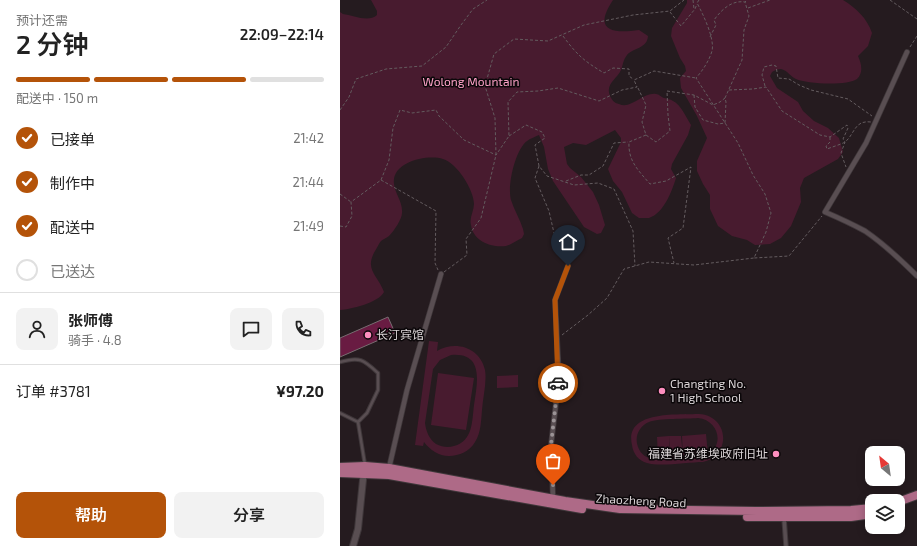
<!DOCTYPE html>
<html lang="zh">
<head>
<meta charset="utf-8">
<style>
  :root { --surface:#fff; --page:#f2f2f2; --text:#222; --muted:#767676; --line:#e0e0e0; --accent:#b45309 }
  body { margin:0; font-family:"Exo 2","Noto Sans SC",sans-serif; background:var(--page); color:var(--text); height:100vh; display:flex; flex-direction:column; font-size:15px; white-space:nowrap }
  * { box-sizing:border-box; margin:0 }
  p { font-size:13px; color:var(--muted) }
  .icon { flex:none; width:22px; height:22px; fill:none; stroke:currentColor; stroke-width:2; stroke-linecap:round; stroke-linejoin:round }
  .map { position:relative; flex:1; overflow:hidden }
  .details { display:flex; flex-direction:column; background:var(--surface); width:340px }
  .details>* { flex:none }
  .needle { width:26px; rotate:331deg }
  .tools { position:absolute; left:525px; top:446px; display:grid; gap:8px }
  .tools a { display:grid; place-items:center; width:40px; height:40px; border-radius:8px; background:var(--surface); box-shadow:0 2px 10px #0003; font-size:20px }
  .pin { position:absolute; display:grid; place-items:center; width:34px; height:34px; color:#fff; margin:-41px -17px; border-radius:50% 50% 50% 0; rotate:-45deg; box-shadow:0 0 4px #0007 }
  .pin .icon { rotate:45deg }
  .courier { position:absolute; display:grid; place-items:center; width:40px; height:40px; margin:-20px; border:3px solid #b45309; border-radius:50%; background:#fff; color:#222; box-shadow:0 1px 5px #0007 }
  .overview em { font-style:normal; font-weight:600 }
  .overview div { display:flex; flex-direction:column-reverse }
  .overview { display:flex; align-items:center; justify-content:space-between; height:68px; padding:0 16px }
  h1 { font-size:26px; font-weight:600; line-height:30px }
  .bar { display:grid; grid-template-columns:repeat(4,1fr); gap:6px 4px; align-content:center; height:48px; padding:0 16px }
  .bar i { height:5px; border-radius:3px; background:var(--line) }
  .bar .active { background:var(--accent) }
  .bar p { grid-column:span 4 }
  .line { display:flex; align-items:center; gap:10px; padding:0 16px; border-top:1px solid var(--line) }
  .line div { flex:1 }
  .round { display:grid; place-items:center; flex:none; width:42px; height:42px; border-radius:8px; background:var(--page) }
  ol { padding:0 16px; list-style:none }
  li { display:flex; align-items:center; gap:12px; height:44px }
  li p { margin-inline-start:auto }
  li .icon { padding:4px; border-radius:50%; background:var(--accent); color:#fff; stroke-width:4 }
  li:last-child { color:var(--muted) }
  li i { width:22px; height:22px; border:2px solid var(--line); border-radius:50% }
  .primary-button { display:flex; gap:8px; margin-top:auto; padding:8px 16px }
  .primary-button a { flex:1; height:46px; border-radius:8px; background:var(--accent); color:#fff; font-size:16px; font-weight:600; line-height:46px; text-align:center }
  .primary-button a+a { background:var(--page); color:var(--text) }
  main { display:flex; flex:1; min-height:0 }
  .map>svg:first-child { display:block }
  .green { fill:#481b2f; fill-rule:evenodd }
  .building { fill:#691b42; stroke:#786d71 }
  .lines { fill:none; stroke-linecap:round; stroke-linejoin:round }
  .service-casing { stroke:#3f373a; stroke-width:4.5 }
  .pedestrian-casing { stroke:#3f373a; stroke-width:5.5 }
  .minor-casing { stroke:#3f373a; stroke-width:6 }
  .tertiary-casing { stroke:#3f373a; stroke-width:8 }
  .primary-casing { stroke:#3f373a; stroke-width:10 }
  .path { stroke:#645c5f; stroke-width:1; stroke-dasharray:3 2; stroke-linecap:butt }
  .service { stroke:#594e52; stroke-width:2.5 }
  .pedestrian { stroke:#594e52; stroke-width:3.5 }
  .minor { stroke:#594e52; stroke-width:4.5 }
  .tertiary { stroke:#594e52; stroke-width:6 }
  .primary { stroke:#ae6a87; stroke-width:8 }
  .done { stroke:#9b9396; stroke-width:4; stroke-dasharray:0 7.2 }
  .route { stroke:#b45309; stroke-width:5 }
  .poi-dot { fill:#fd8ebe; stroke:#0b0709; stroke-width:1.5 }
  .labels { text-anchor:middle; stroke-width:3; stroke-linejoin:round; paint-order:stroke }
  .park-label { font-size:12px; fill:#fda1c7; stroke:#0b0709 }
  .poi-label { font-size:12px; fill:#dad4d6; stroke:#0b0709; text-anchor:start }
  .street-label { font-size:12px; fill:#dad4d6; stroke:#0b0709 }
</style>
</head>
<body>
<main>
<section class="details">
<div class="overview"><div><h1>2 分钟</h1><p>预计还需</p></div><em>22:09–22:14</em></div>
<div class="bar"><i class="active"></i><i class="active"></i><i class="active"></i><i></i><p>配送中 · 150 m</p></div>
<ol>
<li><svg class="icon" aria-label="check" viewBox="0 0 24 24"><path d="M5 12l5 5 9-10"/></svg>已接单<p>21:42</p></li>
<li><svg class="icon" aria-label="check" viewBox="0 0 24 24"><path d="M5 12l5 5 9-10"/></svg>制作中<p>21:44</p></li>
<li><svg class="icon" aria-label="check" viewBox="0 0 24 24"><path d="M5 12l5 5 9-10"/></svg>配送中<p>21:49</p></li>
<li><i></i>已送达</li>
</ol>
<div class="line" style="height:72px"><a class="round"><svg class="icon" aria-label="person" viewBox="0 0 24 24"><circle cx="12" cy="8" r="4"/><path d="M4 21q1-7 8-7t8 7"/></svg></a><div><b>张师傅</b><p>骑手 · 4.8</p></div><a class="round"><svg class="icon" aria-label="chat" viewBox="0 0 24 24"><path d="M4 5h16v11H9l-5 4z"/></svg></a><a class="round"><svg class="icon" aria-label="phone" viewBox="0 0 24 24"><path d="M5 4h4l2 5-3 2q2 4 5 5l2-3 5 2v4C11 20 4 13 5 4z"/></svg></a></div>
<div class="line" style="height:52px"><div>订单 #3781</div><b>¥97.20</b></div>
<div class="primary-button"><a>帮助</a><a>分享</a></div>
</section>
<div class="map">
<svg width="577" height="546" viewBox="0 0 577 546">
  <rect width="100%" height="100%" fill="#251b1f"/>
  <path class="green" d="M31,0h242c-20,30 -2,34 26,30l9,6c-1,13 -14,11 -21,19 -4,5 -4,10 -6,15 -4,9 -16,14 -11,26 2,4 4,7 9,8 12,6 24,-12 37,-10 3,0 5,3 8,4 3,1 6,1 9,3 8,4 13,16 18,24l-3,10 -16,29 -1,5 5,9c-4,13 -12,35 -27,40 -3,0 -7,0 -10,0l-7,-5 -10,-21 -9,-11 -5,-12 13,-27v-4l-6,-8 -29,15 -13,-2 -9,4 3,17 3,4 11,9 12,15 6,13 6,20 -4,8 -4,1 -13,-7 -31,-46 -5,-12 -4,-22 -5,-12c-4,2 -8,3 -12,6 -12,9 -20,45 -16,59 3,10 9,19 12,29l1,5 -2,4c-5,2 -11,7 -16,8 -15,2 -33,-5 -35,-21 -2,-7 3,-14 3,-21 0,-14 -17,-41 -31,-45 -16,-5 -52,3 -49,25 1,10 9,18 8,29 0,6 -8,18 -13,23 -2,2 -6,3 -8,5 -2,2 -4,7 -6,10 -11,19 3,24 9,41 -6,11 -32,17 -44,18v-298l3,2c10,1 25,9 34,1v-4z
    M347,0h156c13,8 24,18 29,33l-4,13 -10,10c3,7 6,16 -1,23 -9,7 -51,5 -61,0 -5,-2 -9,-9 -15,-10 -3,0 -6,1 -9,3l-2,4 7,12 21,14 5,9 11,10 14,7 11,10 4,14 -5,7 -34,19 -4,10 1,14 -10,24 -10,12 -11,6 -15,1 -8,-5 -15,-4 -14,-10 -8,-17v-14l-7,-11 -6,-13v-10l10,-23 -10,-22 -16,-28 -1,-10 6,-7 -1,-5 -5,-8 -9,-22 1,-8 15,-25z
    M89,341l9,1 -1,9c18,-11 43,-4 48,19 2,12 -2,27 -3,40 -1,11 -1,23 -7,32 -5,9 -16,14 -26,14 -10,0 -19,-6 -25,-14l-1,4 -8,-1zM111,355c34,-3 26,29 23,50 -2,16 -1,36 -20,41 -6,2 -12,1 -18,-2 -7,-5 -10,-13 -11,-21l8,-54 7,-9z
    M98,373l36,5 -8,52 -35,-5z
    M178,375v12l-21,1v-12z
    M359,414c30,2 33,41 4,48 -14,0 -43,5 -56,1 -8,-2 -14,-9 -15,-18 -8,-35 46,-30 67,-31zM358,418c20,2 27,26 10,37l-2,-21 -24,2 1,21 23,-1 -3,1 -49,3c-7,-2 -13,-5 -16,-13 -4,-10 1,-21 11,-25 10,-4 38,-3 49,-4z
    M329,436h12l2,21h-12z
    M329,436l1,21 -12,1 -1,-21z"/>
  <path class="building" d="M48,317l7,16 -55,24v-19z"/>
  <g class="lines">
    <g class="service-casing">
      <path id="service" d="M0,362c20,-6 24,-2 38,11v17l-11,23 -9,9
        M0,413l18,9
        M18,422l7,43"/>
    </g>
    <g class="pedestrian-casing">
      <path id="pedestrian" d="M444,518l2,28"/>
    </g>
    <g class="minor-casing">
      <path id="minor" d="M567,52l-41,91 -41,69c14,6 27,12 40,19 19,13 36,29 52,45
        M49,468l18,-78 34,-116
        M213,498l-2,-53 8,-67 -4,-78 13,-34"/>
    </g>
    <g class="tertiary-casing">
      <path id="tertiary" d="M13,546l5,-17 6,-59"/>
    </g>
    <g class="primary-casing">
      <path id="primary" d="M0,467l25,-1 24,2 176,33 55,8 136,2 95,-1 21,-2
        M0,473l49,2 193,34
        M558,502l19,-7
        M407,517h104l21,-3"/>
    </g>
    <path class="path" d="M353,0l1,9
      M359,0l-2,3c6,11 18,36 15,48 -3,10 -9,19 -16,27l42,65 15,32 12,19 6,19 -5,19 -12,26 35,-2 33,-40
      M550,0l27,19
      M408,8l22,-8
      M330,12l11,14 14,-17 2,-5
      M223,36c14,19 21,25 41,37l9,-5 16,1v7l4,3
      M370,37l6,-12 -2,-5c8,-11 18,-20 31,-18l2,-2
      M570,47l7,-11
      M425,86l-3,-11 2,-8 8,-2 4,1 2,12 11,1 10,6 12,5 37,9 24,17
      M298,88l8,17 -4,17 4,13 10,7 14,-11 -2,-16 -1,-24 27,4 19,10 7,-3 5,-4
      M389,90l24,-1 13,-2 16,24 38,24 10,2 17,-12 1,3 -5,11 2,3 -4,11 5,14
      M354,95l1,12 8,13 15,4 7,-1 1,-21 -1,-4 17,-38 2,-30 5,-14 -4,-14
      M0,110l9,-13 7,-18 30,-10 36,-3 24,-19 15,-22 12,-16 14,-9
      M306,135l-17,7c-1,19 9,28 21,42l16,-3 25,-14 -8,61 -15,10 6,25
      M169,136l17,-11 16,7 3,6 -10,7 4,21 8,10 27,9 24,-2 16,6 19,42 2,35
      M490,137v5l-4,4 1,3c5,-2 15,-5 18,-7 10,-8 9,-22 26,-20
      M199,166l-4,12 14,33 5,22 13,22v7
      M41,180l55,31 -1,52 3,7
      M226,181l15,-6h8l14,-9 11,-23 14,-1
      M0,194l11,8
      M0,226l6,1 6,-11 -1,-14 30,-22 8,-20 4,-32 7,-18 12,3 24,-3 3,6 25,24 32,15 13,-19 -1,-34 9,-10 21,-1 20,-3 41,13 23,-11 15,-3 -3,-7 20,-9 42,7
      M104,272l23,-17 -1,-16 15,-21 15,-63 -1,-37 -10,-32 9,-32 20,-15 34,2 36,-16 49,-10 37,-4 14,-11
      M222,335l26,-20 19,-17 17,-29 25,-7 45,3 60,-7"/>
    <use href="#service" class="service"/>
    <use href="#pedestrian" class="pedestrian"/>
    <use href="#minor" class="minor"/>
    <use href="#tertiary" class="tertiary"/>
    <use href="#primary" class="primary"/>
  </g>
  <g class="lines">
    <path class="done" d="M213,485l-2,-40 7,-62"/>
    <path class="route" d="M218,383l-3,-83 13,-34"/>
  </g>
  <g class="poi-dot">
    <circle cx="28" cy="335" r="4"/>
    <circle cx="322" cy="391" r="4"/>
    <circle cx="436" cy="454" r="4"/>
  </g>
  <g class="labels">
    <g class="park-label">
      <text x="131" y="86">Wolong Mountain</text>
    </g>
    <g class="poi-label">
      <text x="36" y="339">长汀宾馆</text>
      <text x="330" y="388">Changting No.<tspan x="330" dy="14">1 High School</tspan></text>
      <text x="428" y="458" text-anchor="end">福建省苏维埃政府旧址</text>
    </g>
    <g class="street-label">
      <text transform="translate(301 501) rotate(3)" y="4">Zhaozheng Road</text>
    </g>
  </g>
</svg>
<div class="tools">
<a><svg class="needle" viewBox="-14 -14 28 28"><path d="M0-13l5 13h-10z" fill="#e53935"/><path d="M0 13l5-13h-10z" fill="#767676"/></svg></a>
<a><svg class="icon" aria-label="layers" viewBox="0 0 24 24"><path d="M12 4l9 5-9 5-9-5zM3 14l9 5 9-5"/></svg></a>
</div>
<div class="pin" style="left:213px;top:485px;background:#ea580c"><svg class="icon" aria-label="bag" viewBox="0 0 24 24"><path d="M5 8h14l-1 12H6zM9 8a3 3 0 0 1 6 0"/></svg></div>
<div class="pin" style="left:228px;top:266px;background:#1f2937"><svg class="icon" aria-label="home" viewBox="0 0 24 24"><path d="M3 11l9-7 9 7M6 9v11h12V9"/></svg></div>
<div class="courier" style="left:218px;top:383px"><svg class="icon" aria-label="car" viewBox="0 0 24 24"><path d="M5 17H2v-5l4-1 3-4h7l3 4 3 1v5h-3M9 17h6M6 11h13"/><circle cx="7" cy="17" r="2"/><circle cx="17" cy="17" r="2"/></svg></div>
</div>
</main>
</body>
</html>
